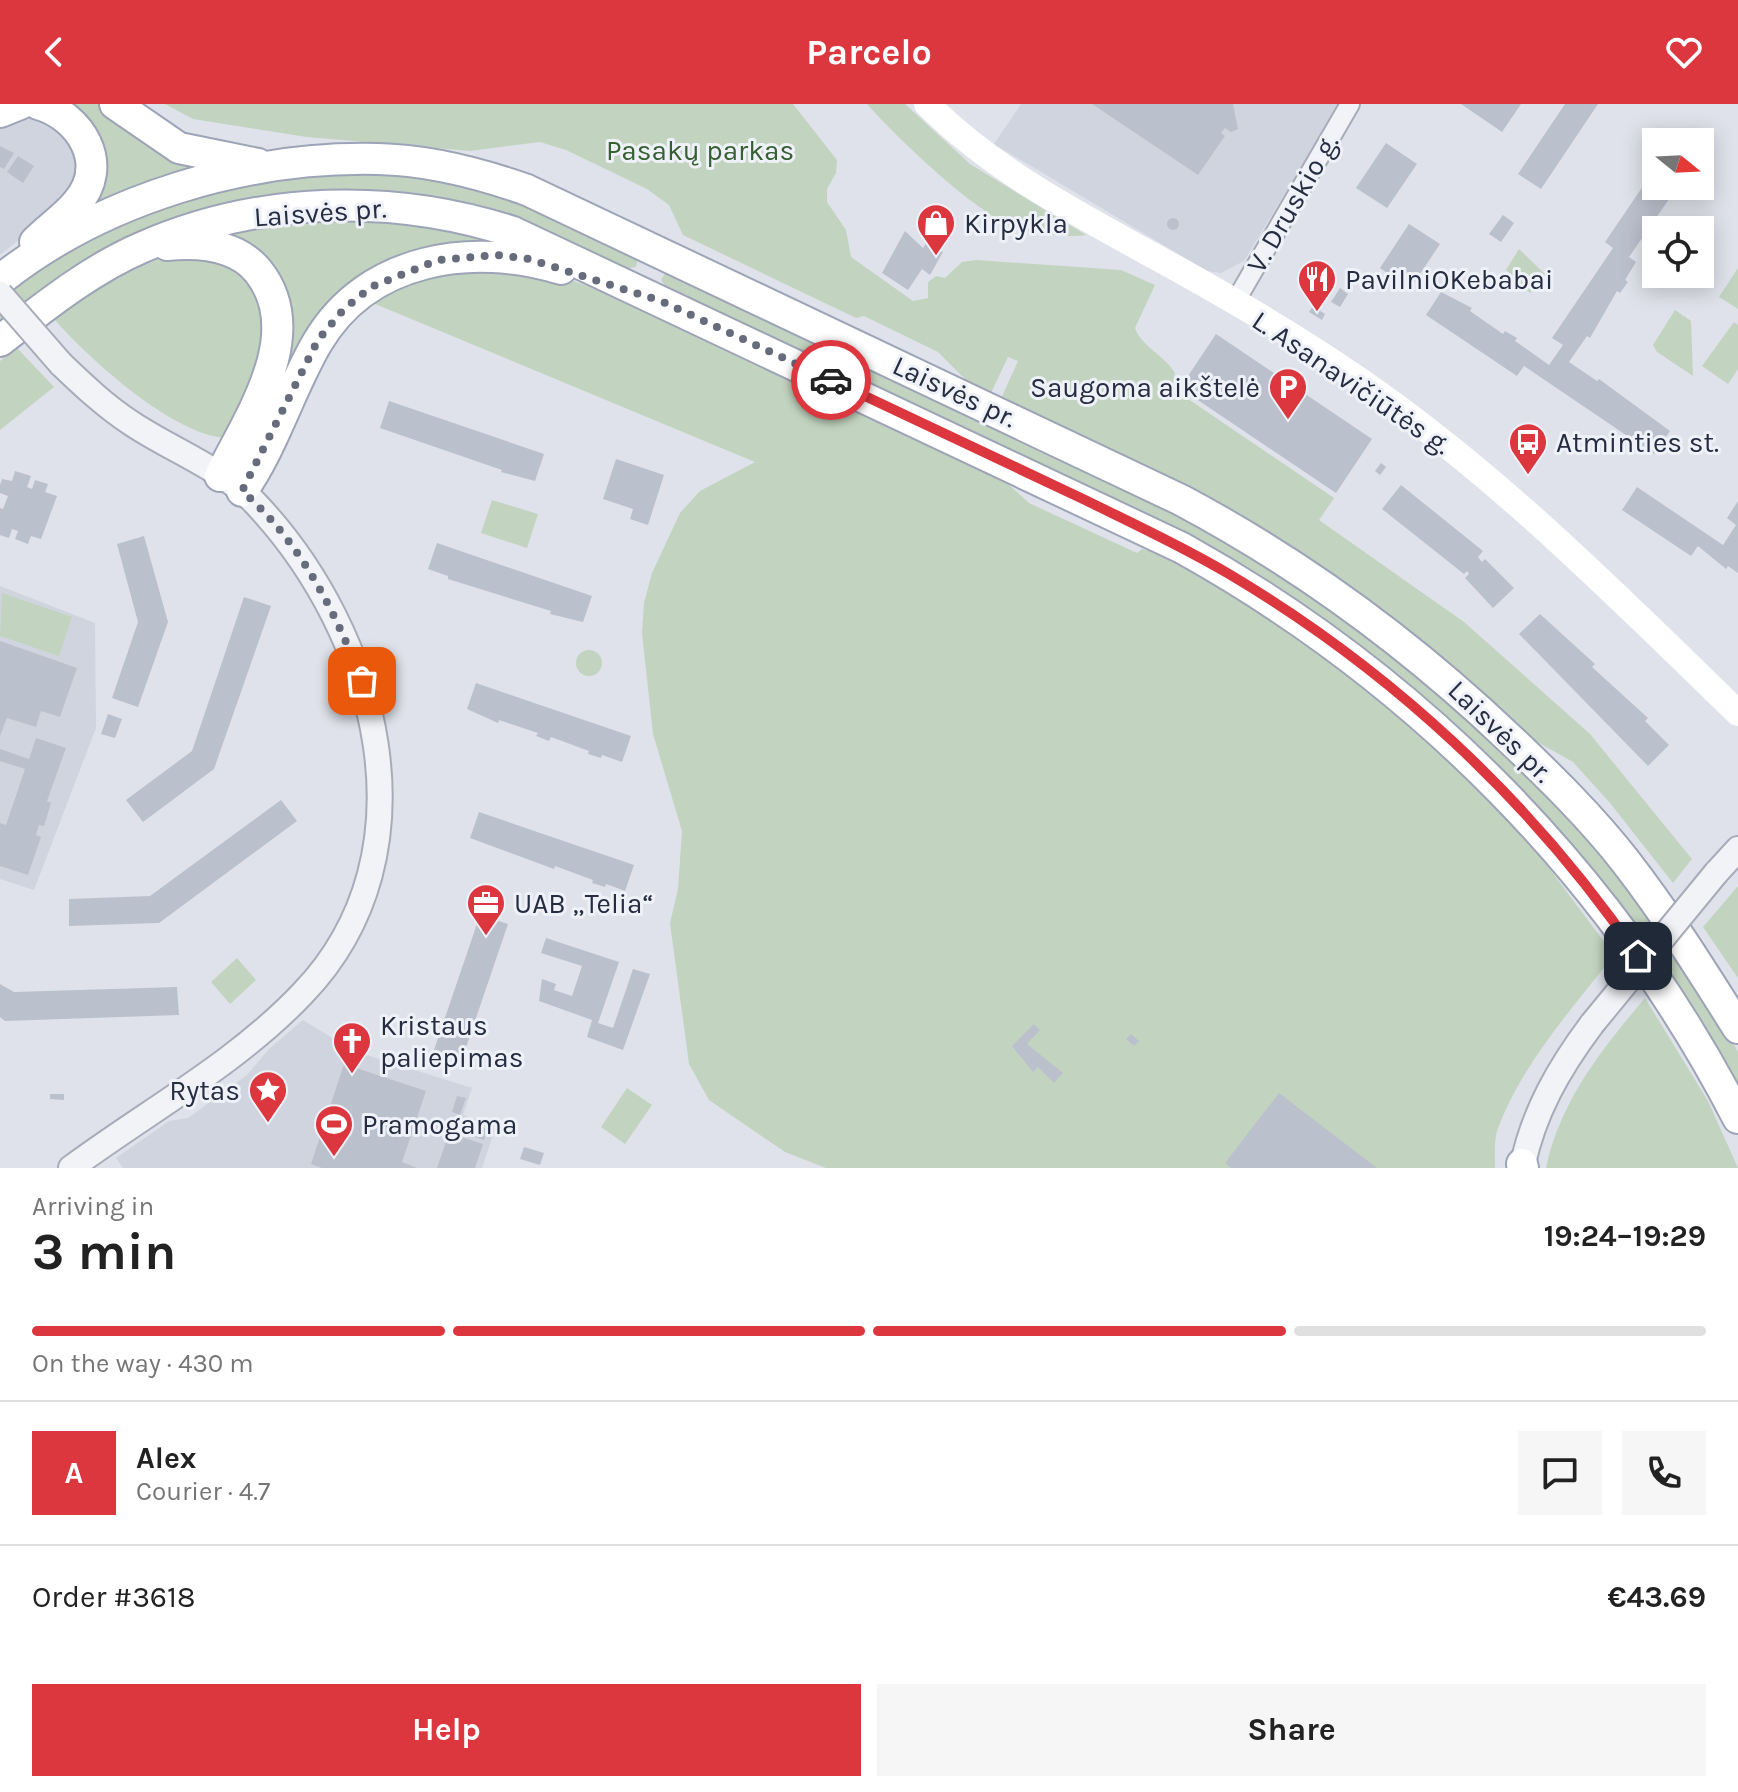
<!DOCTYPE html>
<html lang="en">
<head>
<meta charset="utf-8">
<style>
  :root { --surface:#fff; --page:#f6f6f6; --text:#222; --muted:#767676; --line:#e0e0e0; --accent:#dc363f }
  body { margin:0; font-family:Karla,sans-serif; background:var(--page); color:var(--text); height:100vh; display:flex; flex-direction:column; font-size:30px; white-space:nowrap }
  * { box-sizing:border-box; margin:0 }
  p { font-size:26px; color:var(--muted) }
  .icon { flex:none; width:44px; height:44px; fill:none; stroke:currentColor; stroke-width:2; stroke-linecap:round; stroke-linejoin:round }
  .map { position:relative; height:1064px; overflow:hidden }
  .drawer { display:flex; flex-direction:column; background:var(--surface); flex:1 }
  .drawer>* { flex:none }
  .needle { width:52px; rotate:108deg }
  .fabs { position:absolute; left:1642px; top:24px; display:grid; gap:16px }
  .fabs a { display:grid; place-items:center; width:72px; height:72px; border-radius:0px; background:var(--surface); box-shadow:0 4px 20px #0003; font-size:40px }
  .pin { position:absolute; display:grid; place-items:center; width:68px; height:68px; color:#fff; margin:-34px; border-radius:16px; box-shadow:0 4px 12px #0006 }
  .courier { position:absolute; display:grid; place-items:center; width:80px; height:80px; margin:-40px; border:6px solid #dc363f; border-radius:50%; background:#fff; color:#222; box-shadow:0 2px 10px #0007 }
  .summary em { font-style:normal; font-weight:700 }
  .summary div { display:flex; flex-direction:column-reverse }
  .summary { display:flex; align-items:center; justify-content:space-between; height:136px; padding:0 32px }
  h1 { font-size:52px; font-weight:700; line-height:60px }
  .bar { display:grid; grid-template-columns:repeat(4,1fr); gap:12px 8px; align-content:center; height:96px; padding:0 32px }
  .bar i { height:10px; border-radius:6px; background:var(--line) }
  .bar .selected { background:var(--accent) }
  .bar p { grid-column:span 4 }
  .line { display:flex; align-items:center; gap:20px; padding:0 32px; border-top:2px solid var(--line) }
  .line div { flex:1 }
  .round { display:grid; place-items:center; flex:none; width:84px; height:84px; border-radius:0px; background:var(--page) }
  .primary-button { display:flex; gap:16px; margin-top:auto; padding:16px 32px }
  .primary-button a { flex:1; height:92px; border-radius:0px; background:var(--accent); color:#fff; font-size:32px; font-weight:700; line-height:92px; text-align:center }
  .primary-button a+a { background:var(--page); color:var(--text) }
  header { display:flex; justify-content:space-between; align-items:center; height:104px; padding:0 32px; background:var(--accent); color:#fff; font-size:36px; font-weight:700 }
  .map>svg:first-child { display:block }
  .built { fill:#d0d4df }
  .green { fill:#c2d4bf }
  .building { fill:#bbc0cd }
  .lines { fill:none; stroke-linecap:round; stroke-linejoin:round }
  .minor-casing { stroke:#a8acb8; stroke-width:22 }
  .tertiary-casing { stroke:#a8acb8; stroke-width:28 }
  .primary-casing { stroke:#9da4b7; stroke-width:34 }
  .minor { stroke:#f2f3f7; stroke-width:18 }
  .tertiary { stroke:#f2f3f7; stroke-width:24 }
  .secondary { stroke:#fff; stroke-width:26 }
  .primary { stroke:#fff; stroke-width:30 }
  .tertiary-bridge-casing { stroke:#a8acb8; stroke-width:28; stroke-linecap:butt }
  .tertiary-bridge { stroke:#f2f3f7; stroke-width:24 }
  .done { stroke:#676c7d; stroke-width:8; stroke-dasharray:0 14.4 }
  .route { stroke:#dc363f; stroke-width:10 }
  .labels { text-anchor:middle; stroke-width:6; stroke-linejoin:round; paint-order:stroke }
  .park-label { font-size:28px; fill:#365f32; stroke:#eef1f7 }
  .street-label { font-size:28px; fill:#262d42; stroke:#eef1f7 }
  .poi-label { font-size:28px; fill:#262d42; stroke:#eef1f7; text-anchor:start }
</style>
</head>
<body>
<header><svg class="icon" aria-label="back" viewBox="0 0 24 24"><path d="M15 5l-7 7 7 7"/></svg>Parcelo<svg class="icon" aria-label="heart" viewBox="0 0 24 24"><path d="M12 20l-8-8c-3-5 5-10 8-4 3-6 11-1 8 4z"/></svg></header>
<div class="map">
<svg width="1738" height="1064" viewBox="0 0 1738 1064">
  <rect width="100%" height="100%" fill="#dfe2ea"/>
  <path class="built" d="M1021,0h318l-95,157 -23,12 -14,-2 -213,-127z
    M27,7l40,16 15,48 -22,32 -60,48v-134z
    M0,482l95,37 1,105 -62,162 -34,-11z
    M303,916l51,31 118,37 -9,27 33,11 -14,42h-359l-7,-10 53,-37 19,-3 59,-43 22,-26z"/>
  <path class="green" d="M64,0h35l63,45 41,17 -119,47 9,-15z
    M165,0h628l44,56 -1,13 -9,16v13l19,28 5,27 62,44 15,-3v-16l8,-6 9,2 17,-16 14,-2 145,10 34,15 -20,43c6,18 30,28 40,45l-3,15 162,110 -15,22 145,102 126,112 102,125 -19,24 -63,-80 -37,-41 -41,-23 -89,-77 -443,-261 18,-40 -10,-4 -18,38 -25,-16 -27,-27 -74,-36 -8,2 -173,-83 -14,-30 -22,-16 -81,-39 -26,-8 -70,9 -163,-14 -114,-18z
    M867,0h38l65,60 116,71c-19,3 -48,-1 -67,-6 -39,-11 -124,-93 -152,-125z
    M364,64l123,17 151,72 -2,10 -14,2 -74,-34 -252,-37 -296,126v-29l46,-37 147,-68z
    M403,113l112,28 -143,30 -119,179 38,-119 -74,-100 69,-15z
    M1519,145l26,25 -15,19 -24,-23z
    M169,151h44l37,22 21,61 -41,100c-53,1 -141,-79 -176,-119 37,-27 73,-48 115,-64z
    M1738,164v41l-19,-12z
    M668,165l549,260 71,44 212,167 126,142 101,150 11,20v44l-51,-86 -331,-364 -687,-355 -8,-11z
    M428,166l125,3 44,17 391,176 41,37 108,50 5,-4 47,14 161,106 163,151 101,135c-43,55 -93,110 -117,176 -3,11 -2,25 -2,37h-669l-41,-16 -76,-52 -20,-36 -19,-141 8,-34 4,-58 -29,-97 -11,-101 2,-30 8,-30 28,-60 20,-22 55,-29 -387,-161z
    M1675,206l16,11 2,55 -36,-24 -4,-7z
    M1734,218l4,3v44l-10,15 -26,-18z
    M17,244l37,39 -54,43v-69z
    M492,396l46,14 -11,34 -46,-15z
    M2,489l70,24 -13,39 -59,-20z
    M576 559a13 13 0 1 1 26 0a13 13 0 1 1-26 0Z
    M1738,782v92l-35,-51z
    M237,854l19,22 -26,24 -19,-22z
    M1645,894l63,103 30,67h-192c14,-67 56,-119 99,-170z
    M627,984l25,17 -27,39 -24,-17z"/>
  <path class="building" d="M1092,0h141l5,25 -7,3 -6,-4 -4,5 4,3 -27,39z
    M1461,0h60l-19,28z
    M1565,0h33l-57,85 -23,-15z
    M1386,39l31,21 -30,44 -31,-20z
    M0,42l14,7 -10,16 -4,-2z
    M18,52l16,10 -11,17 -16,-11z
    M1652,69l4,3v10l20,3 -47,68 7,5 -11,18 3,2 -8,11 -3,-2 -27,47 -3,-2 -18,26 28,19 2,-2 71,52 -16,23 -130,-88 -7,10 -91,-61 15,-23 31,16 -2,3 33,23 2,-3 12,7 -2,3 34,24 14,-20 -11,-7 61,-90 -8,-6z
    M1503,111l11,8 -13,19 -12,-8z
    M1167 120a6 6 0 1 1 12 0a6 6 0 1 1-12 0Z
    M1409,120l31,20 -30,45 -30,-21z
    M905,127l18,17 4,-6 16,10 -13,23 -8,-6 -14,21 -26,-17z
    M1340,184l8,6 -8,13 -9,-5z
    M1313,202l12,8 -3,6 -13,-8z
    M1216,230l156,105 -36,54 -156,-105z
    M389,297l155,53 -9,27 -34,-9 1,-2 -122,-42z
    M616,355l48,16 -16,50 -18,-6 3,-10 -30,-10z
    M1381,359l5,4 -6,8 -5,-4z
    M15,367l16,5 -4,11 5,2 3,-9 13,4 -3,8 12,4 -16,43 -10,-3 -3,8 -13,-5 3,-8 -6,-2 -3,9 -9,-3v-27l3,1 5,-13 -8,-3v-8l2,-6 10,2z
    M1401,381l82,66 -5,6 4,5 3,-3 29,29 -21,20 -28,-30 4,-4 -2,-3 -3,3 -82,-65z
    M1637,383l86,58 13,-20 -9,-7 11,-17v72l-10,-7 -2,3 -28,-23 -7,10 -69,-46z
    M144,432l24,86 -30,85 -26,-9 26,-76 -21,-78z
    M437,439l155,53 -9,26 -33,-8 1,-3 -103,-32v-3l-20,-7z
    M244,493l27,9 -57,163 -71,53 -17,-22 66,-49z
    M1540,510l55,50 -3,3 56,51 -3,3 24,24 -21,21 -129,-132z
    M0,537l77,27 -17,49 -19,-6 -5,16 -29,-9 -7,18z
    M476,579l155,53 -9,26 -20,-7 -1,3 -13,-4 1,-3 -38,-14 -2,4 -13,-5 2,-3 -39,-13 -1,3 -31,-14z
    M108,610l14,5 -7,19 -14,-4z
    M36,634l30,10 -19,53 4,2 -7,23 -5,-1 -3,10 5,2 -13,38 -28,-9v-43l6,2 19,-56 -25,-8v-12l29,10z
    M281,696l16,21 -138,102 -90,3v-27l81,-3z
    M479,708l155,53 -9,26 -19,-7 -1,3 -13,-4 1,-3 -38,-14 -1,3 -84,-31z
    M480,811l28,9 -46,135 -28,-9z
    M546,834l73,24 -21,61 15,5 20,-59 17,5 -27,76 -36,-13 5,-17 -53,-19 3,-22 14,5 -2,6 18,6 10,-30 -41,-13z
    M0,880l14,8 163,-5 2,28 -174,6 -5,-4z
    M1034,920l6,6 -13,14 36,29 -9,10 -16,-16 -5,5 -21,-26z
    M1131,930l8,7 -5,5 -8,-7z
    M344,960l82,27 -24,71 15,6h-95l-11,-4z
    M1279,989l98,75h-146l-6,-5z
    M50,990h14v6l-14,-1z
    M457,992l9,2 -6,17 -8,-3z
    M467,1018l20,7 -3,11 -21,-7z
    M449,1029l34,11 -8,24h-38z
    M524,1043l20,6 -4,12 -20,-6z"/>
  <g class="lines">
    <g class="minor-casing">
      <path id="minor" d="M1235,198l115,-198"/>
    </g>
    <g class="tertiary-casing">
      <path id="tertiary" d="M61,260c22,21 44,42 70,59 40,27 93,46 126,82 120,128 181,347 46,488 -66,70 -155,118 -232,175
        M1716,769l22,-24
        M1522,1064c11,-55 37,-100 70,-144"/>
    </g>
    <g class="primary-casing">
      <path id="primary" d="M115,0l64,44 79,16
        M0,8l20,-8
        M35,138c13,-13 29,-24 41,-38 35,-39 5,-88 -38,-100
        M167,141c32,-3 69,-1 91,26 50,62 -9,146 -38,205
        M0,176c103,-82 247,-124 378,-121 51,1 101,14 149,31l654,310c122,65 228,143 328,238 41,39 82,79 117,124 41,53 76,109 112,166
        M0,237c44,-34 91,-72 143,-94 117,-51 250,-54 370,-15l669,316c237,132 431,328 556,570
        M242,387c30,-41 48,-102 75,-148 50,-86 156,-101 244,-74
        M1522,1060l1,4"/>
    </g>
    <use href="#minor" class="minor"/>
    <use href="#tertiary" class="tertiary"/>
    <path class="secondary" d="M927,0c68,68 153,111 236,157 60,33 120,68 177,106 148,98 271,223 398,346"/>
    <use href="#primary" class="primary"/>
    <g class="tertiary-bridge-casing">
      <path id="tertiary-bridge" d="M0,190l61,70
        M1592,920l124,-151"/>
    </g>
    <use href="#tertiary-bridge" class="tertiary-bridge"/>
  </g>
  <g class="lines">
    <path class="done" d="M362,577c-27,-70 -62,-140 -120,-190l76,-151 25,-30 28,-23 67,-27 59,-5 32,4 132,42 170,79"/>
    <path class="route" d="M831,276c84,39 168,79 252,119 49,24 99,47 146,75 162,96 303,227 409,382"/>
  </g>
  <defs>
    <g id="shop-pin" transform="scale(2)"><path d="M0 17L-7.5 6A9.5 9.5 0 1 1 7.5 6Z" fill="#dc363f" stroke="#eef1f7"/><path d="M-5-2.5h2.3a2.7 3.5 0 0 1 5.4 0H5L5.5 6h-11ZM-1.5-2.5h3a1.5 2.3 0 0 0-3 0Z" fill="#fff"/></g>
    <g id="restaurant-pin" transform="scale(2)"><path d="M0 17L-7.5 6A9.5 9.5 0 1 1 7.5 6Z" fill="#dc363f" stroke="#eef1f7"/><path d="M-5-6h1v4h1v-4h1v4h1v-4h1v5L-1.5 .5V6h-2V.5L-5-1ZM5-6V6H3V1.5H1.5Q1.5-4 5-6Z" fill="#fff"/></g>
    <g id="parking-pin" transform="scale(2)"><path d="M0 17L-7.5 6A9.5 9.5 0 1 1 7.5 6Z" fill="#dc363f" stroke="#eef1f7"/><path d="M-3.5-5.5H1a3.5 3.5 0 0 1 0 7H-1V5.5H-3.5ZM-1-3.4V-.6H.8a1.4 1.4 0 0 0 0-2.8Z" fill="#fff"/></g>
    <g id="bus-pin" transform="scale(2)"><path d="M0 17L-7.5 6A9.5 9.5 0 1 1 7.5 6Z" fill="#dc363f" stroke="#eef1f7"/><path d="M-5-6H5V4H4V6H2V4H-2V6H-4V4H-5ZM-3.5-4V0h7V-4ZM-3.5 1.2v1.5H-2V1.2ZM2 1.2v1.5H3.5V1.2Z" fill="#fff"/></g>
    <g id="office-pin" transform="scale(2)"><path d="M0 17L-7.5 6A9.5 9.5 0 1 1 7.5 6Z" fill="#dc363f" stroke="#eef1f7"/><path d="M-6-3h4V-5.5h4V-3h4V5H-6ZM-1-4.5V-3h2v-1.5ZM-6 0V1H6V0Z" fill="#fff"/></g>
    <g id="church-pin" transform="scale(2)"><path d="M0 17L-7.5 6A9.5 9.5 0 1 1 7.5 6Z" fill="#dc363f" stroke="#eef1f7"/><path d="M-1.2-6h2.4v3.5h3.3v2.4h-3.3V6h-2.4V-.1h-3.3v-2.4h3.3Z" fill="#fff"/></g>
    <g id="sight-pin" transform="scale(2)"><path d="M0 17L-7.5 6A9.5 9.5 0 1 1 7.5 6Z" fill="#dc363f" stroke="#eef1f7"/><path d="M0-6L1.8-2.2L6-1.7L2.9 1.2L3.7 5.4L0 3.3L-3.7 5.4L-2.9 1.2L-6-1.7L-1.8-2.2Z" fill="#fff"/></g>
    <g id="stadium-pin" transform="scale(2)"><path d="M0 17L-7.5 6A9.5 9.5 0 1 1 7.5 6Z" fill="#dc363f" stroke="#eef1f7"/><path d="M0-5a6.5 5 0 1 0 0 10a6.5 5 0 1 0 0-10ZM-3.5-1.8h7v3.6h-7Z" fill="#fff"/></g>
  </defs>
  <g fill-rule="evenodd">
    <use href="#shop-pin" x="936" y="119"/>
    <use href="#restaurant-pin" x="1317" y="175"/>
    <use href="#parking-pin" x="1288" y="283"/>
    <use href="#bus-pin" x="1528" y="338"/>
    <use href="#office-pin" x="486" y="799"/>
    <use href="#church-pin" x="352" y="937"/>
    <use href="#sight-pin" x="268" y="986"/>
    <use href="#stadium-pin" x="334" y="1020"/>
  </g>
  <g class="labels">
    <g class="park-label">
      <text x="700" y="56">Pasakų parkas</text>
    </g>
    <g class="street-label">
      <text transform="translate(1292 99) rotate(-60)" y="10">V. Druskio g.</text>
      <text transform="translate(320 108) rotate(-4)" y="10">Laisvės pr.</text>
      <text transform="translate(1352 278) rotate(34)" y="10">L. Asanavičiūtės g.</text>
      <text transform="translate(955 287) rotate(25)" y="10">Laisvės pr.</text>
      <text transform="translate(1501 627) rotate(44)" y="10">Laisvės pr.</text>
    </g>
    <g class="poi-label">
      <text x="964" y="129">Kirpykla</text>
      <text x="1345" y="185">PavilniOKebabai</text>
      <text x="1260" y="293" text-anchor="end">Saugoma aikštelė</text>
      <text x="1556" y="348">Atminties st.</text>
      <text x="514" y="809">UAB „Telia“</text>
      <text x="380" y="931">Kristaus<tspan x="380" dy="32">paliepimas</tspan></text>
      <text x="240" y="996" text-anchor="end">Rytas</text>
      <text x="362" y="1030">Pramogama</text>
    </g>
  </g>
</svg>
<div class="fabs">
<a><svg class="needle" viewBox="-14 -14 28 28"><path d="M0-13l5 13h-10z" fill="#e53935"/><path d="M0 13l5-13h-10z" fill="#767676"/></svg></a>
<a><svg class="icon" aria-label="locate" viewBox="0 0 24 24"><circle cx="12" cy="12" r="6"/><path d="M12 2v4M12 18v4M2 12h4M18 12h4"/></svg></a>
</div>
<div class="pin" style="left:362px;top:577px;background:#ea580c"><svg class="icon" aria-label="bag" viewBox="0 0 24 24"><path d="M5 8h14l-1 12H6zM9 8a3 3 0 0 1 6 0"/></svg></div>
<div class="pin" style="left:1638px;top:852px;background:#1f2937"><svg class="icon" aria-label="home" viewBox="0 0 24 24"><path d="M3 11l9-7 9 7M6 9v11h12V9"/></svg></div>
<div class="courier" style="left:831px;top:276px"><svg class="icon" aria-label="car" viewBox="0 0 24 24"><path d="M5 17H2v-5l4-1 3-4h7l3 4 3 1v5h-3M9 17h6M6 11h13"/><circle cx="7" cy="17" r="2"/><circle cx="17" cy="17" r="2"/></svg></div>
</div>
<section class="drawer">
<div class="summary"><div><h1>3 min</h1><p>Arriving in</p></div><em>19:24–19:29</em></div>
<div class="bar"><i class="selected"></i><i class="selected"></i><i class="selected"></i><i></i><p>On the way · 430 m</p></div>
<div class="line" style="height:144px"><b class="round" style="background:var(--accent);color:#fff">A</b><div><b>Alex</b><p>Courier · 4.7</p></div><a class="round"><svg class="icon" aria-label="chat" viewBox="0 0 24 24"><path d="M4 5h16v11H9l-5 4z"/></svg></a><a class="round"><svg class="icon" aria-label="phone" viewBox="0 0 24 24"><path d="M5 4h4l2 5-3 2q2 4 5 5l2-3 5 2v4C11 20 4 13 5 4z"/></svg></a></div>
<div class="line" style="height:104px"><div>Order #3618</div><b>€43.69</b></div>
<div class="primary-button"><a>Help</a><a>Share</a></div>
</section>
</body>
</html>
